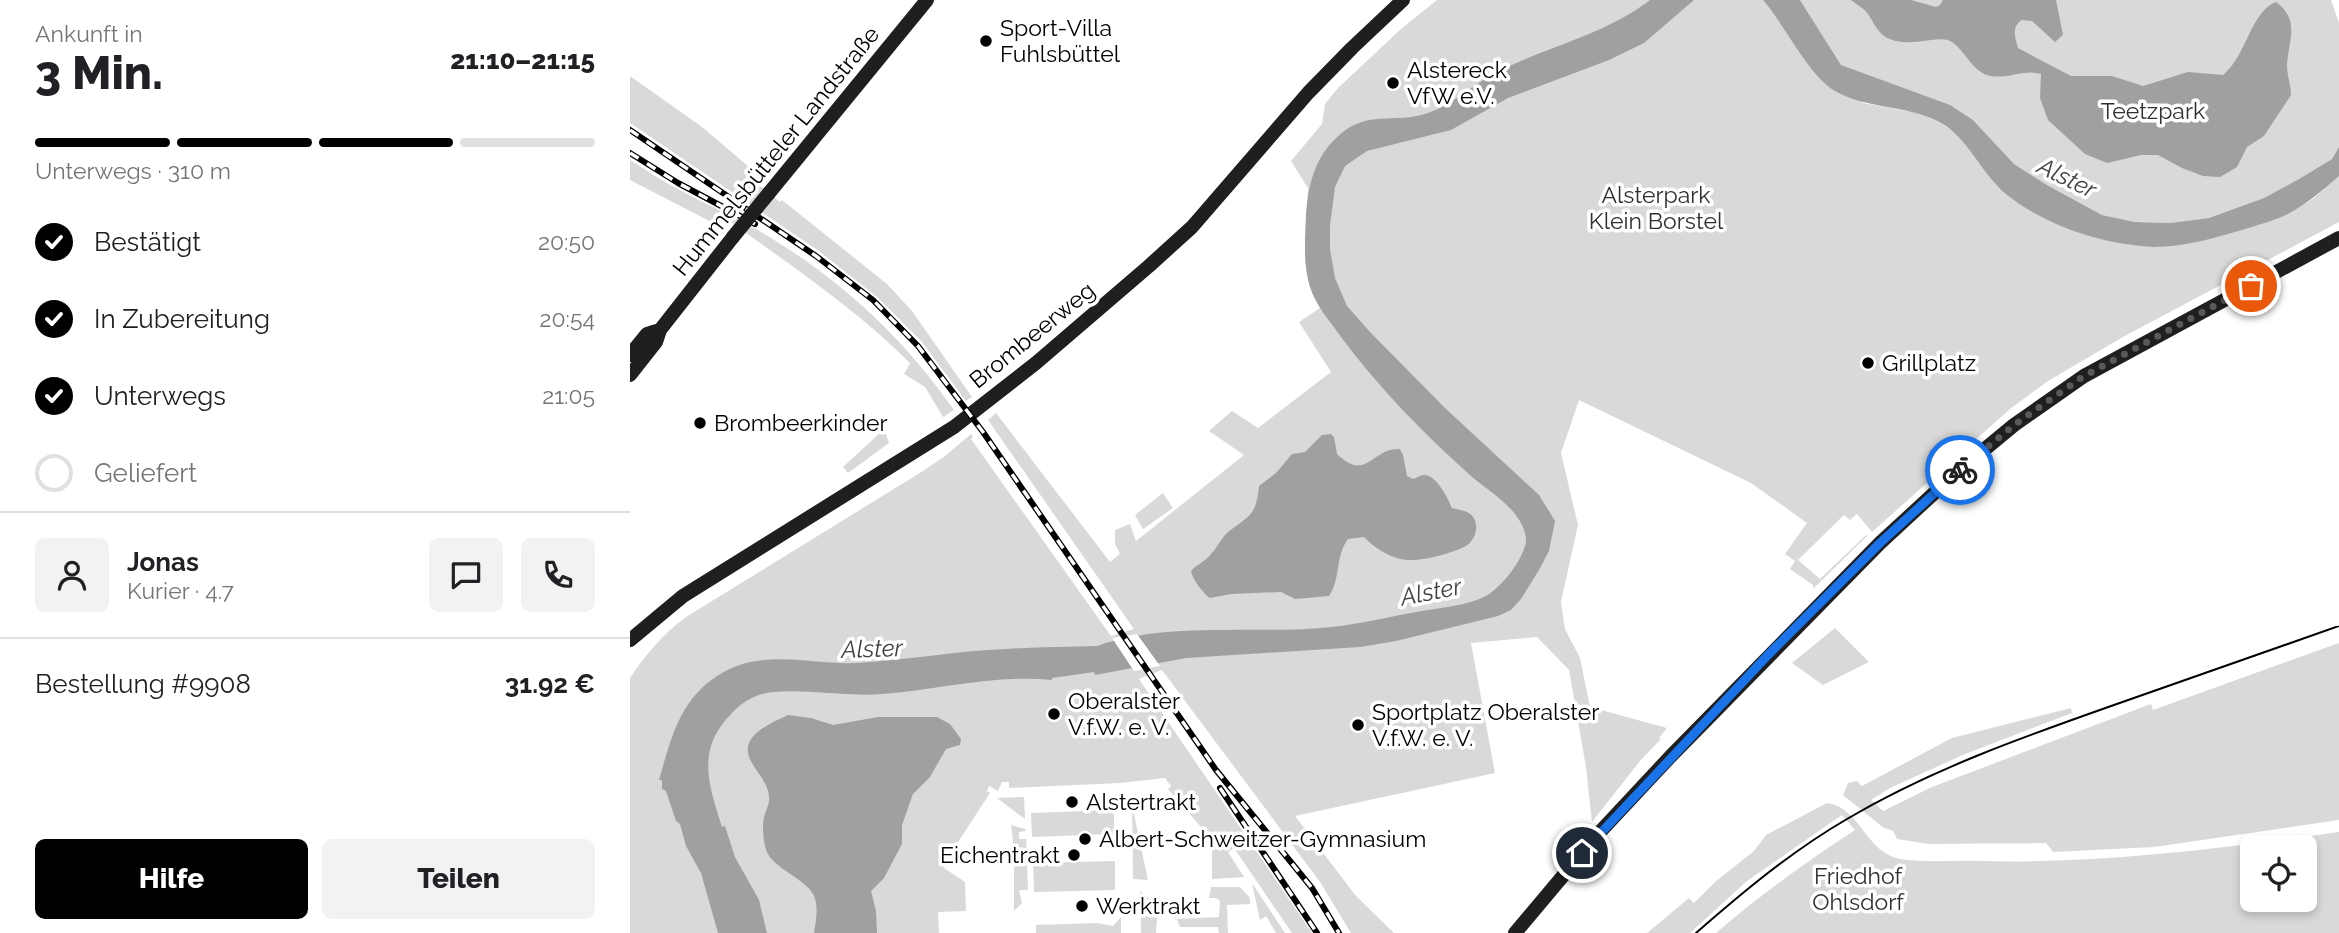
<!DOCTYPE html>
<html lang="de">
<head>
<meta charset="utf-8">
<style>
  :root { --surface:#fff; --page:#f2f2f2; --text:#202124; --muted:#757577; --line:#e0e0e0; --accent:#000 }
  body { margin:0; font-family:Raleway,sans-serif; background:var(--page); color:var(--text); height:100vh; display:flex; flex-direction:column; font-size:26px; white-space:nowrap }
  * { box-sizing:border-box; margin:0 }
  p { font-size:23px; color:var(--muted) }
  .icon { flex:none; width:38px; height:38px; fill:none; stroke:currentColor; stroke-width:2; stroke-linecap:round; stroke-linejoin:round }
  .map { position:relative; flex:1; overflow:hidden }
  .drawer { display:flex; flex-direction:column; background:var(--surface); width:630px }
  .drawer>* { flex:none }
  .controls { position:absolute; left:1610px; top:835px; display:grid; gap:14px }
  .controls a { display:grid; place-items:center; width:77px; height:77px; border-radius:10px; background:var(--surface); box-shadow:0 4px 10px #0003; font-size:35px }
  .pin { position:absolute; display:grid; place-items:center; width:60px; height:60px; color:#fff; margin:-30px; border:4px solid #fff; border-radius:50%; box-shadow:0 2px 7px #0007 }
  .courier { position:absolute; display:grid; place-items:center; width:70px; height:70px; margin:-35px; border:5px solid #1a73e8; border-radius:50%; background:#fff; color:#222; box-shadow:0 2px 9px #0007 }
  .head em { font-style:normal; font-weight:800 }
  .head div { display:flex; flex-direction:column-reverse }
  .head { display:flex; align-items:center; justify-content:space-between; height:119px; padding:0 35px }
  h1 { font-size:46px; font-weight:800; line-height:52px }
  .bar { display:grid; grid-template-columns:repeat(4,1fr); gap:10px 7px; align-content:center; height:84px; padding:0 35px }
  .bar i { height:9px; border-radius:5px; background:var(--line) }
  .bar .selected { background:var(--accent) }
  .bar p { grid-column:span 4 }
  .line { display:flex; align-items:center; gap:18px; padding:0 35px; border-top:2px solid var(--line) }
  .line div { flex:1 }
  .round { display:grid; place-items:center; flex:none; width:74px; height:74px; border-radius:10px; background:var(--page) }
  ol { padding:0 35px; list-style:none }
  li { display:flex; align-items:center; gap:21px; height:77px }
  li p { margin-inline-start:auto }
  li .icon { padding:7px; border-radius:50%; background:var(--accent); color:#fff; stroke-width:4 }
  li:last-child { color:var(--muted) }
  li i { width:38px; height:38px; border:4px solid var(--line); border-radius:50% }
  .primary-button { display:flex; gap:14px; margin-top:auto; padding:14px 35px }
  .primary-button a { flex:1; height:80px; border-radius:10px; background:var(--accent); color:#fff; font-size:28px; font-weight:800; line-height:80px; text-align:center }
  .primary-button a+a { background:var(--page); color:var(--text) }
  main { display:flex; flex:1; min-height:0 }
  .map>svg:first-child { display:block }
  .green { fill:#d9d9d9; fill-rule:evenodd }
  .water { fill:#a0a0a0 }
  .pier { fill:#fff }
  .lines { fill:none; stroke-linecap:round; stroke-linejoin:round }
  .secondary { stroke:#1f1f1f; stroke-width:14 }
  .tram { stroke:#000; stroke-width:2 }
  .rail-casing { stroke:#000; stroke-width:6 }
  .rail { stroke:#fff; stroke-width:3.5; stroke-dasharray:10; stroke-linecap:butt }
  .secondary-bridge { stroke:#1f1f1f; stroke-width:14 }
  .done { stroke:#595959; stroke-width:7; stroke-dasharray:0 12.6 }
  .route { stroke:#1a73e8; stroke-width:9 }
  .poi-dot { fill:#000; stroke:#fff; stroke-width:2.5 }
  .labels { text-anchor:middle; stroke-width:7; stroke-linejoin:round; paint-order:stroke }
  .poi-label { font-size:23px; fill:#000; stroke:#fff; text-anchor:start }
  .park-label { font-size:23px; fill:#303030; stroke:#fff }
  .street-label { font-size:23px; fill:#000; stroke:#fff }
  .water-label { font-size:24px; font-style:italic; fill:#414141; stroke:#fff }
</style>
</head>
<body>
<main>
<section class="drawer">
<div class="head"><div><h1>3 Min.</h1><p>Ankunft in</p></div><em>21:10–21:15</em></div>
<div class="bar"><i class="selected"></i><i class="selected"></i><i class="selected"></i><i></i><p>Unterwegs · 310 m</p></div>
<ol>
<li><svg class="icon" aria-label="check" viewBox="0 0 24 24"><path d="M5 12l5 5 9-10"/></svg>Bestätigt<p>20:50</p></li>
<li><svg class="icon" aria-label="check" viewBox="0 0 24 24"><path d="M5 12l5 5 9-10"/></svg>In Zubereitung<p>20:54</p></li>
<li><svg class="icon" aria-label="check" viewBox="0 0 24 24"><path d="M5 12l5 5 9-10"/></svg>Unterwegs<p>21:05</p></li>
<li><i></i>Geliefert</li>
</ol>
<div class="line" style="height:126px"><a class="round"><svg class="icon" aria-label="person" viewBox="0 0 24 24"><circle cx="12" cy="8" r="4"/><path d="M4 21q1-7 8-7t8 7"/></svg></a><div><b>Jonas</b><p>Kurier · 4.7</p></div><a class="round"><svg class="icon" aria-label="chat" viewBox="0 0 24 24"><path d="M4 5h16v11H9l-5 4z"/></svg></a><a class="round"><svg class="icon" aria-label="phone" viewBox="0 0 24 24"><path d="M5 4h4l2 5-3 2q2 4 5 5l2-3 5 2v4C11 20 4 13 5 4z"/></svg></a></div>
<div class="line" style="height:91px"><div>Bestellung #9908</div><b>31.92 €</b></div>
<div class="primary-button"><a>Hilfe</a><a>Teilen</a></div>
</section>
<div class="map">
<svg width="1709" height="933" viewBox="0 0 1709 933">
  <rect width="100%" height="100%" fill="#fff"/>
  <path class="green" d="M807,0h326l100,103 60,11 21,11 17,13 10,14 87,72 38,13 29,7 31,3 32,-4 37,-8 61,-20 27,-16 26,-23v46l-216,115 -75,44 -38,28 -138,123 -15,-18 -7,6 -6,-5 -46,45 22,19 46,-44 1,1 -54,53v-4l-23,-16 5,-8 -10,-7 22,-31 -56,-40 -172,-83 -18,53 17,72 -17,77 4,27 15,29 10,49 77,21 -8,10 2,1 -21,22 -48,61 -6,-55 -17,-97 -32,-33 -66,6 24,130 -200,43 61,80 38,37h-43l-31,-51 -158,-212 -23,9 173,254h-20l-58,-85 -6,4 16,25 -32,2v-32l-4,-12 -40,-46 3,-3 -6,-8 -45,5 -111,5v-6h-7l-4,9 -9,-5 -2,5 3,2 -45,69 -1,6 21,14 1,29 -28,1 1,21h-309v-255c16,-24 33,-44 56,-61l237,-146 22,-15 26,-22 2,3 -2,2 140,197 23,-7 -146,-209 8,-7 114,149 10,-8 -5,-10v-14l15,-6 6,17 108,-86 -35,-24 23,-20 26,17 73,-56 -32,-50 21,-14 -10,-21 -5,-26 3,-73 -17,-27 31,-37 3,-20 13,-16 63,-59z
    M1170,0h531l8,23v124l-7,12 -33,20 -35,19 -55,20 -39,5 -35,-1 -33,-7 -55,-30 -33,-21 -41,-44 -132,-55z
    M0,76l72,51 60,51 -4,6 22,18 2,-2 105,84 25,27 60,86 -6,4 -44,-59 -45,-45 -58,-46 -189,-128z
    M0,160c15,9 30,20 46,28 31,17 65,31 95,50 75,46 132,100 183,172l-11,7 -18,-30 -21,-13 6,-11c-55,-55 -120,-98 -182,-143l-7,7 -91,-47z
    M252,431l4,3 3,9 -41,30 -5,-6z
    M533,493l10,15 -30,21 -8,-14z
    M1205,628l34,34 -46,23 -31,-22z
    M1709,643v177l-185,27 -101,5 -7,-9 -117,1 -32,-5 -4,-8 -9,-3 -41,-33 5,-12 9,-2 5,5 90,-48 119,-30 1,5 -107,41 -75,34 -19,12 12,11 49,-24 219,-83 2,6z
    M394,797l1,22 -28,-21z
    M1197,803c34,5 38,49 73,56 25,4 54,1 80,2 121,3 240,-12 359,-29v101h-623c44,-38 90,-71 139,-103l-13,-15 -95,66 -57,52h-43l42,-35 5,5 21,-21 39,-31 12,-16zM1622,847h53v53h-53z
    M502,805l16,75 -15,-1z
    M484,810v24l-82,3 -1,-24z
    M381,825l14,4 1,2 -7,1v7h7l1,11h-3v5l3,2h-4l1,7 3,1 1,25h-9l3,13 -8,8v-61z
    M485,861v29l-81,2 -1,-29z
    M622,883l33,50h-9l-10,-17 -6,4z
    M581,887h29l10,11v6l-23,1 1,28h-9l-1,-6h-38l-3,-8 42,-2 1,-16 -4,-3h-7z
    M510,891l18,14 -2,28h-15z
    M491,917v16h-85v-8l61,-2 16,3z"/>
  <path class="water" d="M1020,0h44l-50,43 -35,17 -101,38 -57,32 -84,21 -22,15 -10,21 -5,38v24l5,29 12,28 23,26 75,76 94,87 16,26 -6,30 -10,19 -18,29 -10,11 -13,6 -102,25 -36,6 -174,11 -91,17 -1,-3 -42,6v2c-56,-6 -114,10 -170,14 -36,3 -72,-5 -108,-2 -16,1 -31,9 -42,21 -36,36 -24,70 -10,114l3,-1 10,31 24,43 8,33h-49l-17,-60 -15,-27 -6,-22 -4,-3 -10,-30 -4,-2v-9h-3c12,-41 20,-79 58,-104 44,-29 92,-11 140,-13 50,-3 99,-12 149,-14 30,-2 60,-2 91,-3 69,-25 162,-11 235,-19 28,-3 56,-10 84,-15 22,-4 50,-6 70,-16 15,-8 41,-40 40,-58 -4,-28 -35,-45 -55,-62 -47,-42 -92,-88 -130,-139 -11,-16 -25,-31 -31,-50 -7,-22 -5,-49 -4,-72 2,-28 8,-56 30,-77 31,-30 57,-13 92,-25 22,-7 42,-26 62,-37 52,-29 112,-39 160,-76z
    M1133,0h37l41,65 109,40 23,15 41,44 33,21 55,30 33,7 35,1 39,-5 55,-20 35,-19 33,-20 7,-12v29c-16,14 -32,28 -51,38 -14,7 -31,11 -46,16 -27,8 -59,17 -88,17 -50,-2 -109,-21 -148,-53 -24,-20 -35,-50 -60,-68 -33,-22 -76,-15 -111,-35 -27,-16 -50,-66 -72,-91z
    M1221,0h60l25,7 4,-2 3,-5h113l7,35 -8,7 -23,-21 -10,-1c-11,7 -7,16 -4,28l53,28h41l31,10 45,-14 35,3c23,-18 28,-64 53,-73 25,18 12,40 11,64 0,10 4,19 4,29l-27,41 -17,11 -10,20 -17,10 -17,-1 -21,-8 -24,-13h-17l-34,8 -22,-9 -37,-34 -8,-22 1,-24c-17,-6 -36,7 -54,1 -15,-5 -22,-24 -35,-33 -13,-9 -45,9 -68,-6 -8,-6 -11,-15 -16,-22 -4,-6 -11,-9 -17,-14z
    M701,434l3,3 3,17c30,29 35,-7 63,-5l3,6 4,21 6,3c4,-1 7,-4 11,-4 13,0 24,24 28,33 4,1 11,2 15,4 15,7 10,29 -3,35 -15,7 -46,16 -63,12 -14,-3 -26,-11 -37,-22l-16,2c-13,17 -7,40 -19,57l-34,3 -14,-7 -50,2 -21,4c-6,-4 -18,-19 -19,-27 6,-7 14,-9 20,-17 6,-6 10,-16 17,-22 22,-17 28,-16 31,-46l17,-13 16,-19 13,-2 17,-17z
    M158,715l23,3 22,7 45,-8h59l13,7 11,15 -1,6 -14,4 -16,28 -17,17 -11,31v19l-18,34 -13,13 5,20 1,22h-63c7,-40 1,-42 -31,-64 -5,-4 -12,-9 -15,-15 -5,-9 -6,-28 -4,-37 2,-8 6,-13 5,-21 -1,-13 -11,-22 -17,-33 -16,-26 17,-39 36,-48z"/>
  <path class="pier" d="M507,634l23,32 -26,5 -22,-33z"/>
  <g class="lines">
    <path class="secondary" d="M139,193l158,-193
      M0,355l17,-21 13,-4
      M0,375l26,-33 4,-12 73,-93
      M0,640l53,-44 271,-169 82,-64 113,-97 43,-39 116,-134 44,-45 51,-48
      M885,933l84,-100 71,-76 210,-214 76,-70 58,-48 70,-49 255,-138"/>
    <path class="tram" d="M1066,933c48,-42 96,-82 151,-114 85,-50 176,-82 267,-114 75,-27 150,-53 225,-79"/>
    <g class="rail-casing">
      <path id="rail" d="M0,130l186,126 57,44 45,46 65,86 233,338 96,118 27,45
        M0,153l48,30 77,41
        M590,788l97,145"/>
    </g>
    <use href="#rail" class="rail"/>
    <path class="secondary-bridge" d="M103,237l36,-44"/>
  </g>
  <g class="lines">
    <path class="done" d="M1330,470l54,-45 70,-49 167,-90"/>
    <path class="route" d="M952,853l186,-198 112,-112 80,-73"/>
  </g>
  <g class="poi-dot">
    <circle cx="356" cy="41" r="7"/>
    <circle cx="763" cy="83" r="7"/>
    <circle cx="1238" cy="363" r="7"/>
    <circle cx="70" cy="423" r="7"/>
    <circle cx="424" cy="714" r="7"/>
    <circle cx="728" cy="725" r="7"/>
    <circle cx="442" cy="802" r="7"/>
    <circle cx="455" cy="839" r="7"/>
    <circle cx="444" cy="855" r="7"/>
    <circle cx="452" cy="906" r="7"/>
  </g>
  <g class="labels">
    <g class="poi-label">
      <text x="370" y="36">Sport-Villa<tspan x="370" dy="26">Fuhlsbüttel</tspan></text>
      <text x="777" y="78">Alstereck<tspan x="777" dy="26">VfW e.V.</tspan></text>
      <text x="1252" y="371">Grillplatz</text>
      <text x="84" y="431">Brombeerkinder</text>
      <text x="438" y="709">Oberalster<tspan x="438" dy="26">V.f.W. e. V.</tspan></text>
      <text x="742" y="720">Sportplatz Oberalster<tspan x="742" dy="26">V.f.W. e. V.</tspan></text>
      <text x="456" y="810">Alstertrakt</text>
      <text x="469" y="847">Albert-Schweitzer-Gymnasium</text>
      <text x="430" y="863" text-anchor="end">Eichentrakt</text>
      <text x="466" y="914">Werktrakt</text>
    </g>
    <g class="park-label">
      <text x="1523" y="119">Teetzpark</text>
      <text x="1026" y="203">Alsterpark<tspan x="1026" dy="26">Klein Borstel</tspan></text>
      <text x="1228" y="884">Friedhof<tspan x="1228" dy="26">Ohlsdorf</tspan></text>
    </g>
    <g class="street-label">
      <text transform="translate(146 151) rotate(-51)" y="8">Hummelsbütteler Landstraße</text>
      <text transform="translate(402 335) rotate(-39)" y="8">Brombeerweg</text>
    </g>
    <g class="water-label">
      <text transform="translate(1437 178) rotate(26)" y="8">Alster</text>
      <text transform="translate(801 592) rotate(-11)" y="8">Alster</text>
      <text transform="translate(242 649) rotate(-2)" y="8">Alster</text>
    </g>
  </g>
</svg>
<div class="controls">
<a><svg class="icon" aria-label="locate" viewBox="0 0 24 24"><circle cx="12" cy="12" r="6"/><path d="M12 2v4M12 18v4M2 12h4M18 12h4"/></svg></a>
</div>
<div class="pin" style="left:1621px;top:286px;background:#ea580c"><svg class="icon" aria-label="bag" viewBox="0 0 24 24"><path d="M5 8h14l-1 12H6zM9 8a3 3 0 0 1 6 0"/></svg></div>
<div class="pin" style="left:952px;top:853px;background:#1f2937"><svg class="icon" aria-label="home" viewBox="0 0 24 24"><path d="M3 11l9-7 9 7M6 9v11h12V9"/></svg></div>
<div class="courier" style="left:1330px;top:470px"><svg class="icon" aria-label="bike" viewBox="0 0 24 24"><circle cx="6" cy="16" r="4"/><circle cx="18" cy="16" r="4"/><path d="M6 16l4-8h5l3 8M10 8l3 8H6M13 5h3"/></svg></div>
</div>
</main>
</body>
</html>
